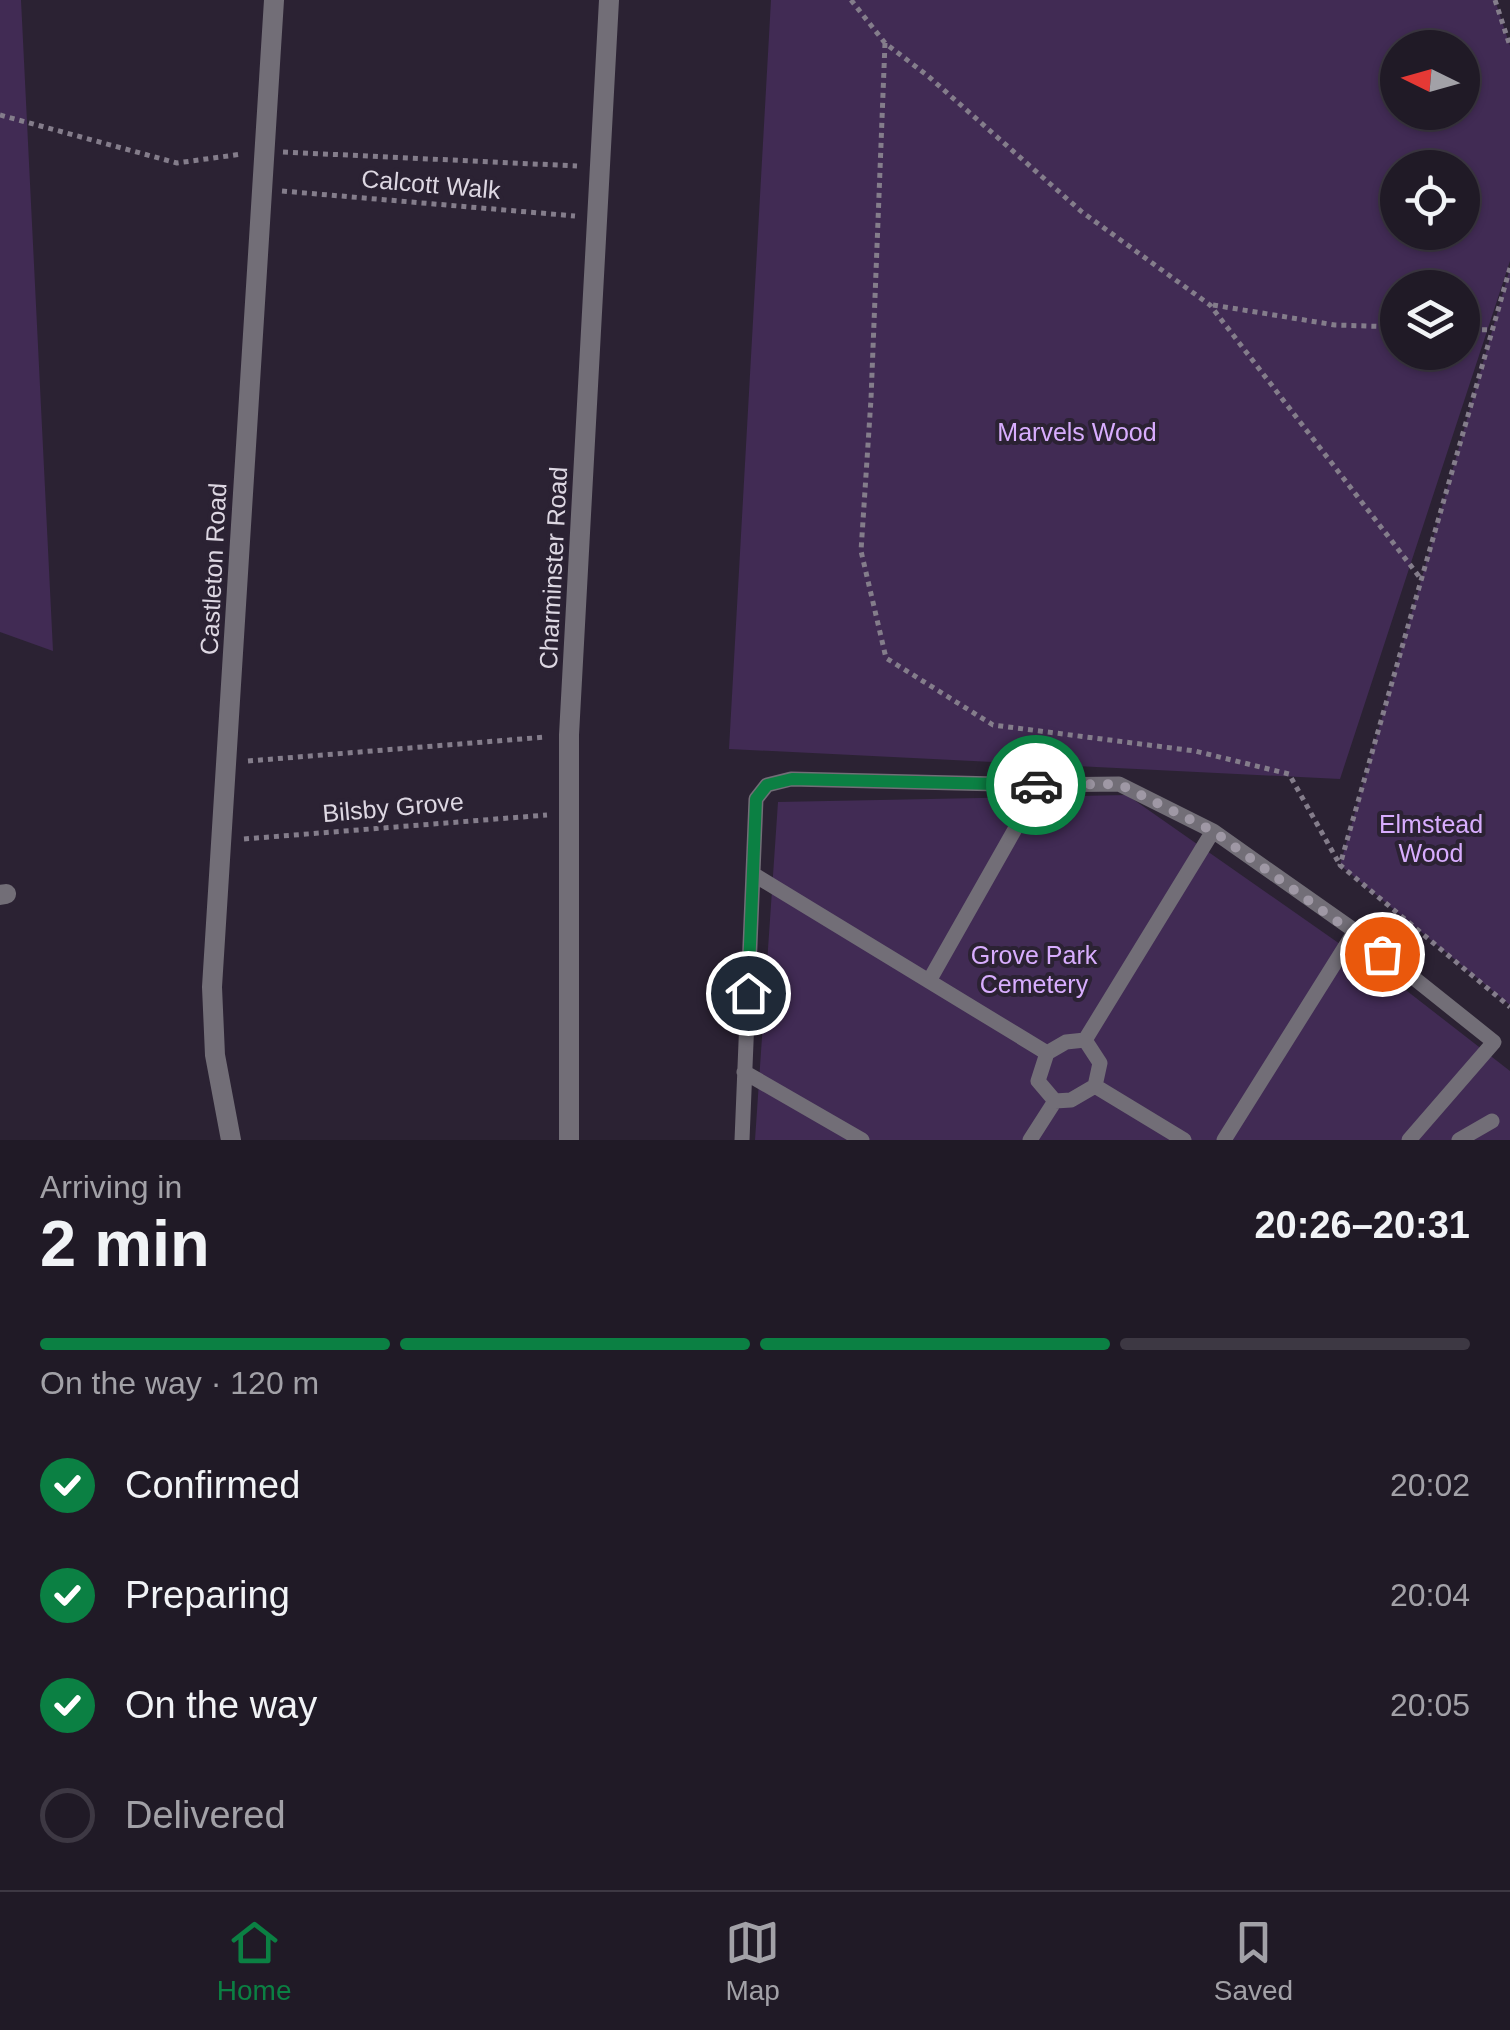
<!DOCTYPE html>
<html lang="en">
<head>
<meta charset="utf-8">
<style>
  :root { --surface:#201a26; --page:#2d2732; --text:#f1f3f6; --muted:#a2a1a7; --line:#3d3843; --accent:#0b8043 }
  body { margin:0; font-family:Arial,sans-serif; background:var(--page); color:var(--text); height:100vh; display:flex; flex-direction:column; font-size:38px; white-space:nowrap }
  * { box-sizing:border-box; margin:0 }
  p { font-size:32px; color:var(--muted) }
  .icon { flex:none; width:55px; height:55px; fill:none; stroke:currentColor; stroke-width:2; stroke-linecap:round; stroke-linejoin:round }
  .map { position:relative; height:1140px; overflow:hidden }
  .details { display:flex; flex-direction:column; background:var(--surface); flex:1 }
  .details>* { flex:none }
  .needle { width:65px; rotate:275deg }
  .fabs { position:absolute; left:1380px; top:30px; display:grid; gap:20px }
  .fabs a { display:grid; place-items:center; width:100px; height:100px; border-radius:50%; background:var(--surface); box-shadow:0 2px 8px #0004,0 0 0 2px var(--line); font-size:50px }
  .pin { position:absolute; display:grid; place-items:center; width:85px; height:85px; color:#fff; margin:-42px; border:5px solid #fff; border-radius:50%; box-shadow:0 2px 10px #0007 }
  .courier { position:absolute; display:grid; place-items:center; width:100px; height:100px; margin:-50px; border:8px solid #0b8043; border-radius:50%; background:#fff; color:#222; box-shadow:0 2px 12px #0007 }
  .headline em { font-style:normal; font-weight:700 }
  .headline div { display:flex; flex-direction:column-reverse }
  .headline { display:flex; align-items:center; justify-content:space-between; height:170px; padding:0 40px }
  h1 { font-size:65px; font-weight:700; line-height:75px }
  .bar { display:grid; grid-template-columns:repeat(4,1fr); gap:15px 10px; align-content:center; height:120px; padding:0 40px }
  .bar i { height:12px; border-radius:8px; background:var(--line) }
  .bar .current { background:var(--accent) }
  .bar p { grid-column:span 4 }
  ol { padding:0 40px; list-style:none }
  li { display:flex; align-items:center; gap:30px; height:110px }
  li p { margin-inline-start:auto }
  li .icon { padding:10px; border-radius:50%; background:var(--accent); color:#fff; stroke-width:4 }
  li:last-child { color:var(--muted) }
  li i { width:55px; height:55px; border:5px solid var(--line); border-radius:50% }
  .menu { display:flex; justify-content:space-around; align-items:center; height:140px; border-top:2px solid var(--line); background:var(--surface); font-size:28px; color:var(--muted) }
  .menu a { display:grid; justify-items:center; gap:5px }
  .menu .current { color:var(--accent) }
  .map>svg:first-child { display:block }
  .green { fill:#412b54; fill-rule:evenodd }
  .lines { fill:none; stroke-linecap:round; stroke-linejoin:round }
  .path { stroke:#847d8b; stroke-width:5; stroke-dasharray:5 5; stroke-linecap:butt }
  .service { stroke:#726e77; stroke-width:15 }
  .minor { stroke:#726e77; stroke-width:20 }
  .done { stroke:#9f98a5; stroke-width:10; stroke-dasharray:0 18 }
  .route { stroke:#0b8043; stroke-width:12 }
  .labels { text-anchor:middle; stroke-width:8; stroke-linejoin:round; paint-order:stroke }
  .street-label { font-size:25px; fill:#ddd7e2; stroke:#2b2233 }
  .park-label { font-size:25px; fill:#d8adfe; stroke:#2b2233 }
</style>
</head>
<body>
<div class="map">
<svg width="1510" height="1140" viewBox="0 0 1510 1140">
  <rect width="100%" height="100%" fill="#2b2233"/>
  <path class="green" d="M0,0h21l32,651 -53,-19z
    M771,0h724l15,46v215l-170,518 -611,-30zM1398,48h64v64h-64zM1398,168h64v64h-64zM1398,288h64v64h-64z
    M1510,268v737l-170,-140z
    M1127,795l280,196 103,80v69h-755l23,-338z"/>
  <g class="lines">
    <path class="path" d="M851,0l34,43 43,33 154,136 128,93 211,274
      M1495,0l15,46
      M885,43l-14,356 -10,152 25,107 107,67 202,26 94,23 51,91
      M0,115l177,48 65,-9
      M283,152l294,14
      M282,191l293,25
      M1510,268l-170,597 170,142
      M1213,305l122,20 63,2
      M1462,329l30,1
      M248,761l298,-24
      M244,839l303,-24"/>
    <path class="service" d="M753,874l294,179 -9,28 17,20 16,-1 24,-14 89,54
      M1355,931l139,111 -85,98
      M929,981l111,-196 79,-1 94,47
      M1085,1040l128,-209 142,100 -131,209
      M1047,1053l19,-11 19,-2 15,23 -5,23
      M744,1072l118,68
      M742,1140l14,-341 11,-14 24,-6 249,6
      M1030,1140l25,-39
      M1459,1140l33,-19"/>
    <path class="minor" d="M0,895l6,-1
      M231,1140l-16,-85 -3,-68 62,-987
      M569,1140v-405l40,-735"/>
  </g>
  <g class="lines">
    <path class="done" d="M1036,785l83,-1 94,47 169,123"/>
    <path class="route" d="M748,993l8,-194 11,-14 25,-6 244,6"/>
  </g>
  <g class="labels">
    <g class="street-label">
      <text transform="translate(431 184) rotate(5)" y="9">Calcott Walk</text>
      <text transform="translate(553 568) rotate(-87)" y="9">Charminster Road</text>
      <text transform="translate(213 569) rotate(-87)" y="9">Castleton Road</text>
      <text transform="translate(393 807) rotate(-5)" y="9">Bilsby Grove</text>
    </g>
    <g class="park-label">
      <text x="1077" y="441">Marvels Wood</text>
      <text x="1431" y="833">Elmstead<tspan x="1431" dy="29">Wood</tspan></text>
      <text x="1034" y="964">Grove Park<tspan x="1034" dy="29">Cemetery</tspan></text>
    </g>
  </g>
</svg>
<div class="fabs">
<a><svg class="needle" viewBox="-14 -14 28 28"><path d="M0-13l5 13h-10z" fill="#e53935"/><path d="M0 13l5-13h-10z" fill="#a2a1a7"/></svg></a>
<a><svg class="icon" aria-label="locate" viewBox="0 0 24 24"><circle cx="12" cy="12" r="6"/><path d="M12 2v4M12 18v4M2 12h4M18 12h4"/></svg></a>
<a><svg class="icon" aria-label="layers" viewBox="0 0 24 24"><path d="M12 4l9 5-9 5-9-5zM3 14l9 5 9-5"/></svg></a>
</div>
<div class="pin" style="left:1382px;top:954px;background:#ea580c"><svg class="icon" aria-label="bag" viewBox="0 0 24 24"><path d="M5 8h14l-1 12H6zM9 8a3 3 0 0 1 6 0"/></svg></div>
<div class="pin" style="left:748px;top:993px;background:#1f2937"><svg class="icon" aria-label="home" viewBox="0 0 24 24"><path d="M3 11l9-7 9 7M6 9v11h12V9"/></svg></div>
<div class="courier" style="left:1036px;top:785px"><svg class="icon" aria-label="car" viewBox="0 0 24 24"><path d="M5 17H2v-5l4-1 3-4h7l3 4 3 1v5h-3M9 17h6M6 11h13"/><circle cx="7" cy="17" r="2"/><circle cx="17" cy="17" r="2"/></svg></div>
</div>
<section class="details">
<div class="headline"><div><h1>2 min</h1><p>Arriving in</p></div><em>20:26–20:31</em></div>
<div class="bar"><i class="current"></i><i class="current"></i><i class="current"></i><i></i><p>On the way · 120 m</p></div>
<ol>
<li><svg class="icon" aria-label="check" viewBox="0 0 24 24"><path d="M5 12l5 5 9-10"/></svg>Confirmed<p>20:02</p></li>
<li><svg class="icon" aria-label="check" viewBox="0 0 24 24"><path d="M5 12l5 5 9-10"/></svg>Preparing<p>20:04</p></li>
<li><svg class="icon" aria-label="check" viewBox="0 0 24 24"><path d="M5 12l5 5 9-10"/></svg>On the way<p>20:05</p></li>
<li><i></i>Delivered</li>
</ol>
</section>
<nav class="menu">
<a class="current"><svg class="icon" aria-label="home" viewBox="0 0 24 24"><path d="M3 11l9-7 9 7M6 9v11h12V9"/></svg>Home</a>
<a><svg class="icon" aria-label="map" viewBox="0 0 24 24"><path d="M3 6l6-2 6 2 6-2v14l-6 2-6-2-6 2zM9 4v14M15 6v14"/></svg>Map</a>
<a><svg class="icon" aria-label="saved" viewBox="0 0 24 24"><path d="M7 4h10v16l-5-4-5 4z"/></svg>Saved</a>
</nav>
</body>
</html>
